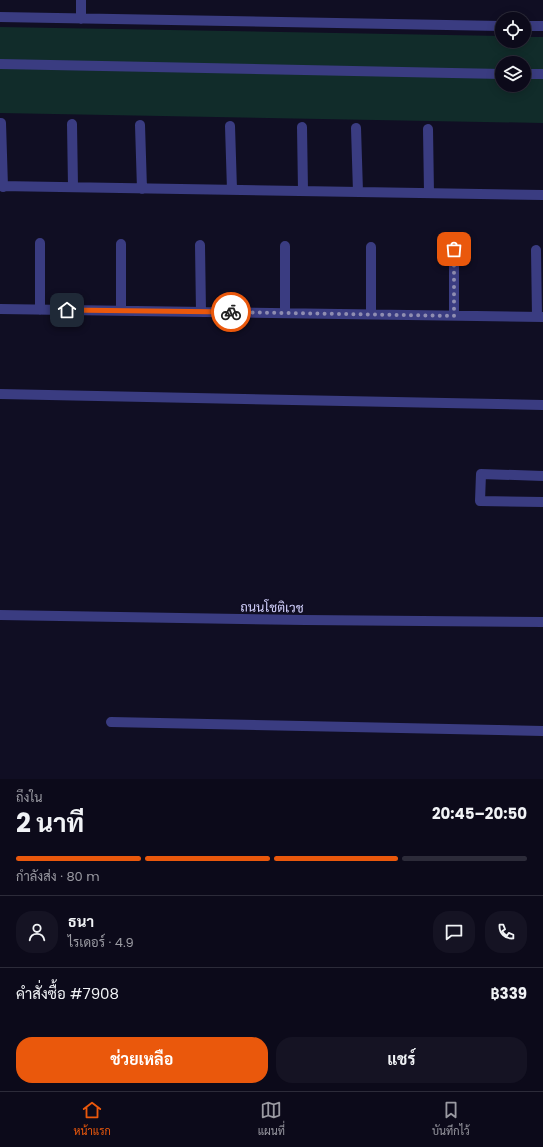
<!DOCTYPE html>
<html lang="th">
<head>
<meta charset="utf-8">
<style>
  :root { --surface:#0c0a1a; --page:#151323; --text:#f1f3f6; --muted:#9a9aa2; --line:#2c2b39; --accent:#ea580c }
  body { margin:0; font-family:Poppins,Sarabun,sans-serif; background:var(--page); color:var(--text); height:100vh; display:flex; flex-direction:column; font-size:15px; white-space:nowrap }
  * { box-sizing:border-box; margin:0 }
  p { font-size:13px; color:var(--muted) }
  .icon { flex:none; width:22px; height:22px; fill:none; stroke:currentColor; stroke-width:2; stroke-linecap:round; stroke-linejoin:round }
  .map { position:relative; height:779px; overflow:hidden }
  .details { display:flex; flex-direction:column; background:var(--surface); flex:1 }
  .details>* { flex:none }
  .fabs { position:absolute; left:495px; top:12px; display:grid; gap:8px }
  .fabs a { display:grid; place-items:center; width:36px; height:36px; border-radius:50%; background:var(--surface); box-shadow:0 2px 10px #0003,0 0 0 1px var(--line); font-size:20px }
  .pin { position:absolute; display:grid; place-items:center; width:34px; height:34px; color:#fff; margin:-17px; border-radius:8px; box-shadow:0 2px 6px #0006 }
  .courier { position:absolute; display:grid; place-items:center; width:40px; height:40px; margin:-20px; border:3px solid #ea580c; border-radius:50%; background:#fff; color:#222; box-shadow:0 1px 5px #0007 }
  .summary em { font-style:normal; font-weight:700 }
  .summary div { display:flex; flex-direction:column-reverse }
  .summary { display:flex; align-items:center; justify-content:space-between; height:68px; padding:0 16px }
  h1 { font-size:26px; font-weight:700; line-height:30px }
  .bar { display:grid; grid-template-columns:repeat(4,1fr); gap:6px 4px; align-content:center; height:48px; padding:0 16px }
  .bar i { height:5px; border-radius:3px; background:var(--line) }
  .bar .selected { background:var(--accent) }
  .bar p { grid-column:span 4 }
  .line { display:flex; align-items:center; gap:10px; padding:0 16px; border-top:1px solid var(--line) }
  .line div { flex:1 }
  .round { display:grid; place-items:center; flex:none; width:42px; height:42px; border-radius:16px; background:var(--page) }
  .cta { display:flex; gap:8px; margin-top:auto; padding:8px 16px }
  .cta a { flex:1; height:46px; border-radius:16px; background:var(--accent); color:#fff; font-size:16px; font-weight:700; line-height:46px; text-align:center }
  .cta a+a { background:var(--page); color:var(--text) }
  .dock { display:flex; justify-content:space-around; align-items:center; height:56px; border-top:1px solid var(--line); background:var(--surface); font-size:11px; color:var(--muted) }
  .dock a { display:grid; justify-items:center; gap:2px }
  .dock .selected { color:var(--accent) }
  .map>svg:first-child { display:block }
  .green { fill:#112c2a; fill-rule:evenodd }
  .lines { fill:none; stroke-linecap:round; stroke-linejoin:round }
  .minor { stroke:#3a3c81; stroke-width:10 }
  .done { stroke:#8f8db1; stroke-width:4; stroke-dasharray:0 7.2 }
  .route { stroke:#ea580c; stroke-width:5 }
  .labels { text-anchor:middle; stroke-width:3.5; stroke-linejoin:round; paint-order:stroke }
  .street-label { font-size:13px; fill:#d3d1fe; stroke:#100e23 }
</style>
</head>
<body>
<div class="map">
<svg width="543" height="779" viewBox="0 0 543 779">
  <rect width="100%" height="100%" fill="#100e23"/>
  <path class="green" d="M0,27l502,9v5h22v-4h19v86l-543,-10zM502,63h22v22h-22z"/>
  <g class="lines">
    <path class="minor" d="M0,17l502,9
      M81,19v-19
      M524,26h19
      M0,64l502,10
      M524,74h19
      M1,123l2,64
      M72,124l1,63
      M140,125l2,64
      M230,126l2,64
      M302,127l1,64
      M356,128l2,64
      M428,129l1,64
      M0,186l543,9
      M40,243v67
      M121,244v67
      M200,245l1,67
      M285,246v67
      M371,247v67
      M454,249v66
      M536,250l1,67
      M0,309l543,8
      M0,394l543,11
      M543,476l-62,-2 -1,27 63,1
      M0,615l305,5 238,2
      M111,722l432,9"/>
  </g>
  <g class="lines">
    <path class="done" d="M231,312l223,4v-67"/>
    <path class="route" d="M67,310l164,2"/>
  </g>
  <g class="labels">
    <g class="street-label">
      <text transform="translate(272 607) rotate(1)" y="5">ถนนโชติเวช</text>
    </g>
  </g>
</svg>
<div class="fabs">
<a><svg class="icon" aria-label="locate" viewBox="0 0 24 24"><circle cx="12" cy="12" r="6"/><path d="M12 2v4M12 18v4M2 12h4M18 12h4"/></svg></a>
<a><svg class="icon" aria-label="layers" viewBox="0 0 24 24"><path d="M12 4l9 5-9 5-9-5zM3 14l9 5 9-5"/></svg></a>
</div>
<div class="pin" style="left:454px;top:249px;background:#ea580c"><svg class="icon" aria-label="bag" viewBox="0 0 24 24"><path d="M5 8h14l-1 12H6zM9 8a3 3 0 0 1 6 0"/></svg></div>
<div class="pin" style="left:67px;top:310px;background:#1f2937"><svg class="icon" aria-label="home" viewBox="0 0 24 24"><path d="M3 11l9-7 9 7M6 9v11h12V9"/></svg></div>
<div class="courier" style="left:231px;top:312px"><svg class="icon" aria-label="bike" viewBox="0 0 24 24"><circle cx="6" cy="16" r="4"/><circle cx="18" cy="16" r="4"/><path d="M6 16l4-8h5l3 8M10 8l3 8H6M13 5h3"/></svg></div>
</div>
<section class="details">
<div class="summary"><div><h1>2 นาที</h1><p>ถึงใน</p></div><em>20:45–20:50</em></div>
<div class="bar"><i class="selected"></i><i class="selected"></i><i class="selected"></i><i></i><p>กำลังส่ง · 80 m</p></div>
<div class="line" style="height:72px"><a class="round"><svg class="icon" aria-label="person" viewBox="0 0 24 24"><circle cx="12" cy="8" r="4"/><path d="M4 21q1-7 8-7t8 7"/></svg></a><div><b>ธนา</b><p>ไรเดอร์ · 4.9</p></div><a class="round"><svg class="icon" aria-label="chat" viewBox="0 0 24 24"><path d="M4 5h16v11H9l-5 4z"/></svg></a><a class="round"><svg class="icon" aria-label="phone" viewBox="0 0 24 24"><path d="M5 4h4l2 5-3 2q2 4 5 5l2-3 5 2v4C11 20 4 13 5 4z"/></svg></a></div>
<div class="line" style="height:52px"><div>คำสั่งซื้อ #7908</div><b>฿339</b></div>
<div class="cta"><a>ช่วยเหลือ</a><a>แชร์</a></div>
</section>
<nav class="dock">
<a class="selected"><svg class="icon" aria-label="home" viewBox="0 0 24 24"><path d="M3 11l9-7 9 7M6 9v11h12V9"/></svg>หน้าแรก</a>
<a><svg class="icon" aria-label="map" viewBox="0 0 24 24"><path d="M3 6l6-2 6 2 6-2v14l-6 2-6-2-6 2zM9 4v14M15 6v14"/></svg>แผนที่</a>
<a><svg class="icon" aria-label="saved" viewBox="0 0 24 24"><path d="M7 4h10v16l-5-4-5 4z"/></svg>บันทึกไว้</a>
</nav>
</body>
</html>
